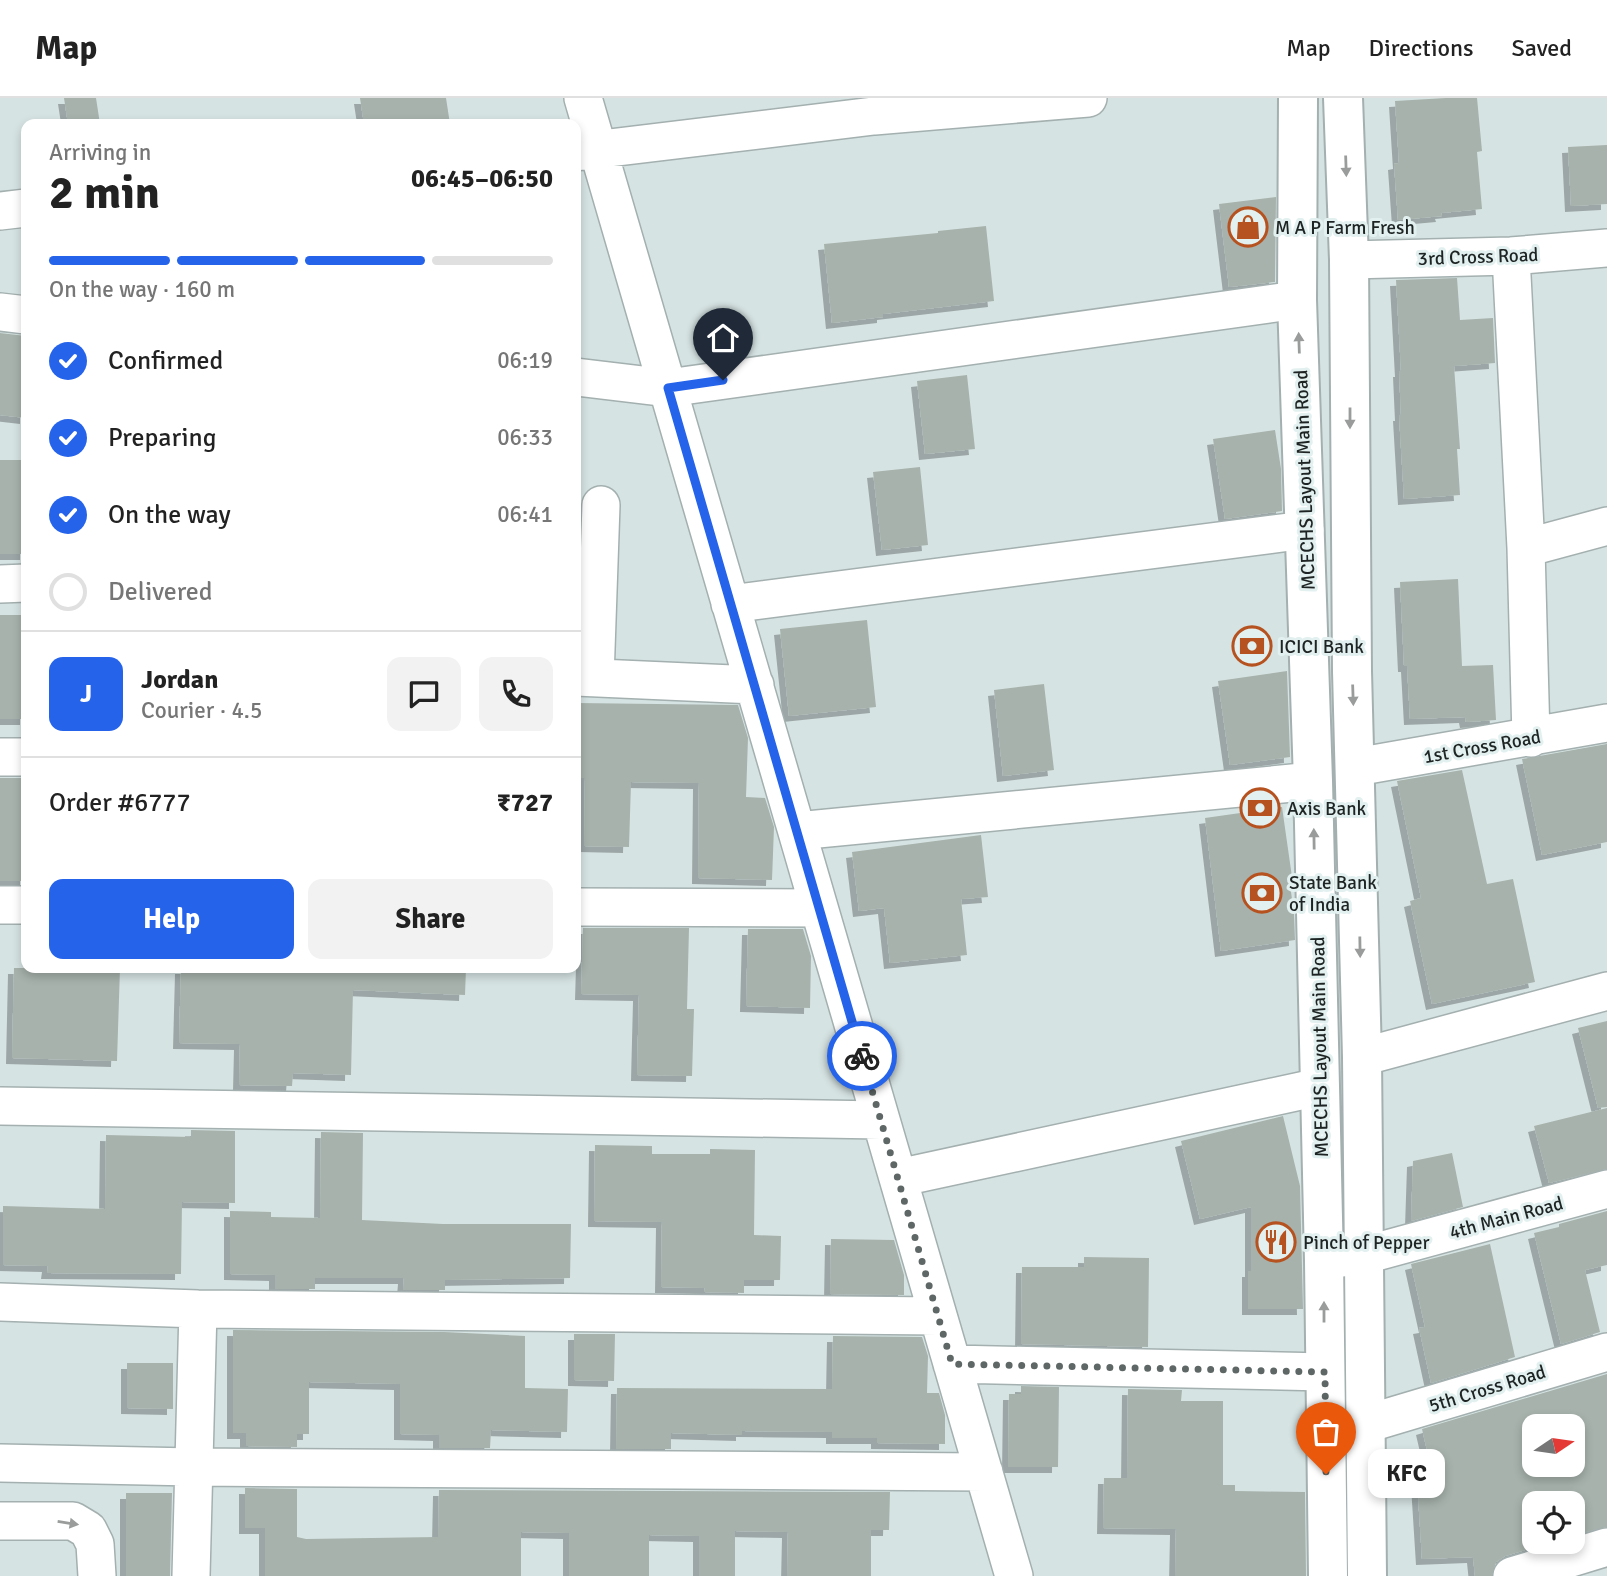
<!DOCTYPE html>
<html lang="en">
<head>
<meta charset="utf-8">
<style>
  :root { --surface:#fff; --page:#f2f2f2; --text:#222; --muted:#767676; --line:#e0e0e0; --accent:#2563eb }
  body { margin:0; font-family:Signika,sans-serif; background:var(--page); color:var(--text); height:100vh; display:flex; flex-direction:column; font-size:26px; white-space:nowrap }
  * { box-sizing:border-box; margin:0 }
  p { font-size:23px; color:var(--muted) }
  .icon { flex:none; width:38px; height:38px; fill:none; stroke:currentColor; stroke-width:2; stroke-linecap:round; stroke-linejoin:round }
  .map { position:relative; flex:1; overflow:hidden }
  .panel { position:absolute; left:21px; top:21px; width:560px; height:854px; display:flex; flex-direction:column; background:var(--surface); border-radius:14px; box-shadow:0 4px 10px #0003 }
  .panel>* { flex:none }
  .needle { width:46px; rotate:77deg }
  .tools { position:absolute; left:1522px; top:1316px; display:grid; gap:14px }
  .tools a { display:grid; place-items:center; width:63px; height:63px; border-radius:14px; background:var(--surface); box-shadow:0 4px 10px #0003; font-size:35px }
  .pin { position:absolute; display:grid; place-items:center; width:60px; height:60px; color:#fff; margin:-72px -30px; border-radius:50% 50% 50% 0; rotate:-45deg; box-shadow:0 0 7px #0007 }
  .pin .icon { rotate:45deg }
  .courier { position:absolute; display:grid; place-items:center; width:70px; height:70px; margin:-35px; border:5px solid #2563eb; border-radius:50%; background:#fff; color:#222; box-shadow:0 2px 9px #0007 }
  .bubble { position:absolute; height:49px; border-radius:14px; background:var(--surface); box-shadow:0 4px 10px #0003; font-size:23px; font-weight:700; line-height:49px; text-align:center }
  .summary em { font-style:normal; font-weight:700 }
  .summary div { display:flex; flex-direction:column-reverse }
  .summary { display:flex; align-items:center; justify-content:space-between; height:119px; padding:0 28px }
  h1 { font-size:46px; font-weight:700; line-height:52px }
  .bar { display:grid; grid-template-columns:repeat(4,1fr); gap:10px 7px; align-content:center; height:84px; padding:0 28px }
  .bar i { height:9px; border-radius:5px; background:var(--line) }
  .bar .current { background:var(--accent) }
  .bar p { grid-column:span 4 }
  .line { display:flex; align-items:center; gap:18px; padding:0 28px; border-top:2px solid var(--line) }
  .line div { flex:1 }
  .round { display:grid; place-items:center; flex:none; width:74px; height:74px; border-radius:14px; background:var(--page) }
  ol { padding:0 28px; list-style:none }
  li { display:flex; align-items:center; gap:21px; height:77px }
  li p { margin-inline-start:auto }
  li .icon { padding:7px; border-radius:50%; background:var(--accent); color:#fff; stroke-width:4 }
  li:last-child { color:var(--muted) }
  li i { width:38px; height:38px; border:4px solid var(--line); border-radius:50% }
  .primary-button { display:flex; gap:14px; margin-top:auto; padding:14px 28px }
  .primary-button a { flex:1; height:80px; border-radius:14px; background:var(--accent); color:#fff; font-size:28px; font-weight:700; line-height:80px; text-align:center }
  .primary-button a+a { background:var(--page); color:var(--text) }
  header { display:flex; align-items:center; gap:42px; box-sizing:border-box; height:98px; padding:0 35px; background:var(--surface); border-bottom:2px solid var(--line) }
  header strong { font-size:33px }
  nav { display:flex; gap:38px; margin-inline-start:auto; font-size:24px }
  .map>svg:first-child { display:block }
  .building { fill:#a7b2ac; fill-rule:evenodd; filter:url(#shadow) }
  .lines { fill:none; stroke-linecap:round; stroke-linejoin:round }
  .minor-casing { stroke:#a3b0af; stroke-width:40 }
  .major-casing { stroke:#a3b0af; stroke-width:42 }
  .minor { stroke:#fff; stroke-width:37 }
  .major { stroke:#fff; stroke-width:38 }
  .oneway { fill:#9a9c9c }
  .done { stroke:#5e6766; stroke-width:7; stroke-dasharray:0 12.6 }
  .route { stroke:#2563eb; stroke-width:9 }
  .labels { text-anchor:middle; stroke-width:6; stroke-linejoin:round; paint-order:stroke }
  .poi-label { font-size:19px; fill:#1e2423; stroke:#e2f0ef; text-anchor:start }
  .street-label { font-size:19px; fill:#1e2423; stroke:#e2f0ef }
</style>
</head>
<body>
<header>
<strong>Map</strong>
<nav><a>Map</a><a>Directions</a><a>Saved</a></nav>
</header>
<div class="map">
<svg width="1607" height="1478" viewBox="0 0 1607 1478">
  <defs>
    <filter id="shadow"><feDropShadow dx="-6" dy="6" stdDeviation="0" flood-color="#0004"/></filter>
  </defs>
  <rect width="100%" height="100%" fill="#d5e3e2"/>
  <path class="building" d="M64,0h32l4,26h-32z
    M360,0h86l4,26h-86z
    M1446,0h31l5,53 -5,1 5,57 -41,4 1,3 -44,4 -4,-56 5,-1 -4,-62z
    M1607,47v59l-36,2 -3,-59z
    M1276,99l-1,85 -46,5 -10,-83z
    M986,128l8,75 -111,13v3l-51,6 -8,-79 114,-11v-2z
    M1457,180l3,42 33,-2 2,45 -41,3 6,83h-3l3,46 -56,4 -5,-84h2l-2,-44h2l-5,-91z
    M0,235l26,3v82l-26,-3z
    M967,277l8,74 -50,5 -8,-73z
    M1275,332l6,39 1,42 -57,8 -12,-80z
    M0,362h26v94h-26z
    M920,369l8,78 -46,5 -9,-78z
    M1458,481l4,87 31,-1 3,55 -30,2 -1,-5 -55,2 -3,-53h-3l-4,-84z
    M0,517h26v104h-26z
    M867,522l9,87 -87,9 -9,-87z
    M1287,573l3,86 -60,8 -12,-84z
    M1044,586l10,86 -51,6 -9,-86z
    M576,605l162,2 10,33 -2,59 19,1 9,29 -2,53 -74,-2 1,-95 -68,-1 -2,65 -45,-1 1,-68h-9z
    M1607,646v98l-65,13 -20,-96z
    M1462,672l25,114 26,-5 22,103 -103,22 -22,-103 11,-3 -24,-117z
    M0,680h26v103h-26z
    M1282,709l10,70h-3l5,37 1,26 -74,11 -16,-133z
    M981,737l7,62 -27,2 6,56 -77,8 -6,-55 -25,3 -7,-59z
    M583,830h106l-2,81h7l-2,67 -55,-1 2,-80 -58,-1z
    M748,831h55l8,27 -1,52 -64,-2z
    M14,870h106l-3,93 -105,-3z
    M181,870h285l-1,27 -112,-5 -2,85 -58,-2 -1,13 -53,-1 1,-41 -61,-1z
    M1607,923v86l-9,1 -20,-80z
    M1607,1010v61l-58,14 -15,-57z
    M1283,1018l17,70 3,123h-55v-38h3v-64l-51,12 -19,-78z
    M191,1032l44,1v72l-53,-1 -1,72 -134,-1 1,-7 -45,-1v-59l102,3 1,-74 85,2z
    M321,1034l42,1 -1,87 81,4h128l-1,54 -125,2v10h-42l1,-12h-89v11h-40v-14l-45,-1v-63l41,1v5l49,1z
    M595,1047l57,1v8h58v-5l45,1 -1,85 27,1 -1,44h-36v13l-40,-1 1,-4 -44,-1 1,-65 -68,-1z
    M1452,1055l11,54 -52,14 2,-60z
    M1607,1113v54l-22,5 15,62 -39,12 -27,-111 25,-6v-3z
    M831,1141l63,1 10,35v20l-74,-1z
    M1490,1146l25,113 -84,26 -12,-55 6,-1 -14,-63z
    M1084,1159l65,1 -1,89 -127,-3 1,-77h62z
    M233,1232l211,2 81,4v52l43,1 -1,43 -76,-2 -1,18h-51v-13l-39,-1v-50l-91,-2v52h-12v13l-51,-1v-13h-13z
    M574,1236h41l-1,47 -40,-1z
    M833,1238l89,1 6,19 -1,37h12l6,22v29l-68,-1v-5h-45v-6l-90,-1v4l-71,-2v16h-55l1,-61 215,1z
    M127,1265h46v46l-46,-1z
    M1607,1276v153l-34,8v-32h-38v39h17l-47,14 -9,6 -4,14h-17l-2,-19 -51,2 -5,-79h17l-12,-51zM1535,1328h38v39h-38z
    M1021,1288l38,1 -1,80h-50l1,-73h12z
    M1128,1291l54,1 -1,11h42v84h12v6l70,1 1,84h-131l1,-47 -73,-1 1,-50h23z
    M245,1390l52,1v48l9,2 132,-2 1,-47 451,2 -1,38h-18v46h-84l1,-44 -53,-1v45h-36v-40l-50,-1v41h-80v-43l-48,-1v44h-256v-48h-20z
    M126,1395h46l-2,83h-44z"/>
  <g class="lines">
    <g class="minor-casing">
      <path id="minor" d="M583,0l431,1478
        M576,54l298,-36 214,-18
        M0,113l26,-3
        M1511,158l15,292 5,190
        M1349,162l162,-4 96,-8
        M0,214l26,3
        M576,279l92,11 629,-88
        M1526,450l81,-22
        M0,486l26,-1
        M730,506l575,-74
        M576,579l179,8
        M595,580l6,-173
        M0,659h26
        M1356,669l251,-44
        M797,733l516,-50
        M0,807h26
        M576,809l243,1
        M1362,959l245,-66
        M0,1008l881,14
        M898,1080l421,-91
        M1335,1161l30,-4 242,-66
        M0,1204l198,7 740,7
        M952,1266l373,8
        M1366,1326l241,-72
        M0,1365l193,4 791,5
        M0,1423h73l15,9 7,14 2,32
        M191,1478l7,-267
        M1512,1478l95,-29"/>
    </g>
    <g class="major-casing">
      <path id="major" d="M1298,0l-1,202 16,481 11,480 4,315
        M1343,0l6,162 3,411 10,386 5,519"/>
    </g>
    <use href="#minor" class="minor"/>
    <use href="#major" class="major"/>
  </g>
  <defs><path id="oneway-solid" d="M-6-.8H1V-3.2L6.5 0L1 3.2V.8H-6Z" transform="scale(1.75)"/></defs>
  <g class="oneway">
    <use href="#oneway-solid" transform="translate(1346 68) rotate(88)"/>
    <use href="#oneway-solid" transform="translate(1299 245) rotate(-92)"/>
    <use href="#oneway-solid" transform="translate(1350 320) rotate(90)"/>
    <use href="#oneway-solid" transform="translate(1353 597) rotate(88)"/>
    <use href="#oneway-solid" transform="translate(1314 741) rotate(-91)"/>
    <use href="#oneway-solid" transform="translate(1360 849) rotate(89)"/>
    <use href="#oneway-solid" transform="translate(1324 1214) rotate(-90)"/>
    <use href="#oneway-solid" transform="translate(68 1425) rotate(9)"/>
  </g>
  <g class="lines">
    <path class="done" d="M862,958l90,308 373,8 1,102"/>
    <path class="route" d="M723,282l-55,8 194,668"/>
  </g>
  <defs>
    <g id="shop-ring" transform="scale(2.0125)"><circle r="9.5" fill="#e2f0ef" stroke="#b6521f" stroke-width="1.5"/><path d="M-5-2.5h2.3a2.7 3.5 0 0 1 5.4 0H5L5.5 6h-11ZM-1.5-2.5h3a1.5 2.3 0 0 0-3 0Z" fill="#b6521f"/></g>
    <g id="bank-ring" transform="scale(2.0125)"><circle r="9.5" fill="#e2f0ef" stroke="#b6521f" stroke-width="1.5"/><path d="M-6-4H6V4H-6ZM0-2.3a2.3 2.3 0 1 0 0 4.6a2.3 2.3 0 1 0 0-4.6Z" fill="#b6521f"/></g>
    <g id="restaurant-ring" transform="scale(2.0125)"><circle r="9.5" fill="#e2f0ef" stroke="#b6521f" stroke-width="1.5"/><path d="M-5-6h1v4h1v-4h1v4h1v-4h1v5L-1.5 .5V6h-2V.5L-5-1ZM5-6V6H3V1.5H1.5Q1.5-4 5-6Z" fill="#b6521f"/></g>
  </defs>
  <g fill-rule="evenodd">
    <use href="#shop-ring" x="1248" y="129"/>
    <use href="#bank-ring" x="1252" y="548"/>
    <use href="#bank-ring" x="1260" y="710"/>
    <use href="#bank-ring" x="1262" y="795"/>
    <use href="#restaurant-ring" x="1276" y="1144"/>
  </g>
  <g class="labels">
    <g class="poi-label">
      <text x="1275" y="136">M A P Farm Fresh</text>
      <text x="1279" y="555">ICICI Bank</text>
      <text x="1287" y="717">Axis Bank</text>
      <text x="1289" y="791">State Bank<tspan x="1289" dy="22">of India</tspan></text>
      <text x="1303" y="1151">Pinch of Pepper</text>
    </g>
    <g class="street-label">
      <text transform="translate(1478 158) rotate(-2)" y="7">3rd Cross Road</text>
      <text transform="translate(1304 382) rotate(-92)" y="7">MCECHS Layout Main Road</text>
      <text transform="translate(1482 648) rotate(-10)" y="7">1st Cross Road</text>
      <text transform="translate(1319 949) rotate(-91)" y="7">MCECHS Layout Main Road</text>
      <text transform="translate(1506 1119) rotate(-15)" y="7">4th Main Road</text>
      <text transform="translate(1487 1290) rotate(-17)" y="7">5th Cross Road</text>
    </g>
  </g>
</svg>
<div class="tools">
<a><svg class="needle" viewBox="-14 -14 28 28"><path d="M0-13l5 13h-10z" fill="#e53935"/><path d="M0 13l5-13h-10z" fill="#767676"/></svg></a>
<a><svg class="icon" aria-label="locate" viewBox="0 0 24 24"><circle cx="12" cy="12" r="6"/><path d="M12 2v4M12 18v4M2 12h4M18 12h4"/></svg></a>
</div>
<div class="pin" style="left:1326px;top:1376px;background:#ea580c"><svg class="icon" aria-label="bag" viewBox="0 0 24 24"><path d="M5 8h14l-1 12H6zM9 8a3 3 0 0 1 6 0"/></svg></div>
<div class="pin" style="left:723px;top:282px;background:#1f2937"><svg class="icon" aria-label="home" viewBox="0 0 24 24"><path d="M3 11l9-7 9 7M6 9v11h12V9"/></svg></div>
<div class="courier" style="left:862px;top:958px"><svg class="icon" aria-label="bike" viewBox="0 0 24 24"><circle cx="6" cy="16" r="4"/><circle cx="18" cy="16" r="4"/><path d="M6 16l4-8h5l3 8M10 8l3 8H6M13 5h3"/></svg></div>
<div class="bubble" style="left:1368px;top:1351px;width:77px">KFC</div>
<section class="panel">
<div class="summary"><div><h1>2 min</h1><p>Arriving in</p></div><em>06:45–06:50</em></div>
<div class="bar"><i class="current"></i><i class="current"></i><i class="current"></i><i></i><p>On the way · 160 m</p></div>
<ol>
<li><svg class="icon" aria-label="check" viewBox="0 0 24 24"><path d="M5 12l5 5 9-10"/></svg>Confirmed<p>06:19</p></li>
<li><svg class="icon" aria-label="check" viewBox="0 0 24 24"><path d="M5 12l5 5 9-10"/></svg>Preparing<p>06:33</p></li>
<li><svg class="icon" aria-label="check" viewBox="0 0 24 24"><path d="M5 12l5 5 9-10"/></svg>On the way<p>06:41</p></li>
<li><i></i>Delivered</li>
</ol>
<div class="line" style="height:126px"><b class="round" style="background:var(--accent);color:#fff">J</b><div><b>Jordan</b><p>Courier · 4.5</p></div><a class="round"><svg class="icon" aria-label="chat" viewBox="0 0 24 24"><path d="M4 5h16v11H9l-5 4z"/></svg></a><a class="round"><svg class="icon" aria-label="phone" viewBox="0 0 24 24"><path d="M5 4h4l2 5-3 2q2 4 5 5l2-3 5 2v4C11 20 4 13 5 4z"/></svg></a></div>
<div class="line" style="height:91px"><div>Order #6777</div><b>₹727</b></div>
<div class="primary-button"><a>Help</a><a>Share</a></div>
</section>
</div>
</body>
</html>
